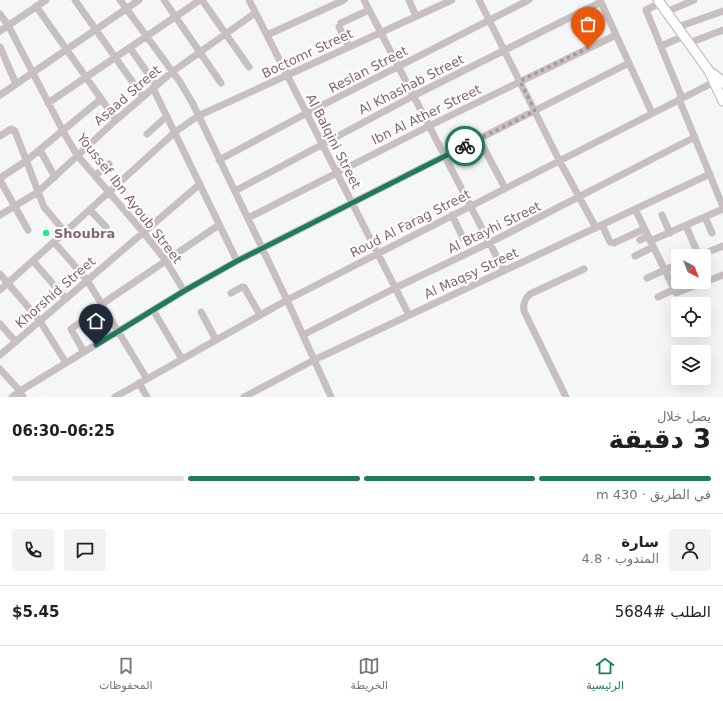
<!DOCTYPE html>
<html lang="ar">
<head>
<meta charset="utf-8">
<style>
  :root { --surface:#fff; --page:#f2f2f2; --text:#202124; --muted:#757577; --line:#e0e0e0; --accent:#207c55 }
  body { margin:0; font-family:"DejaVu Sans","Noto Sans Arabic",sans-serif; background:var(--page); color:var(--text); direction:rtl; height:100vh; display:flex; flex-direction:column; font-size:15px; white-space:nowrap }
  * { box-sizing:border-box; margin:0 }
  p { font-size:13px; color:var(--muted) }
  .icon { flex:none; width:22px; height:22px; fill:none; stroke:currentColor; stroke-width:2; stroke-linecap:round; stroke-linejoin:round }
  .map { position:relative; height:397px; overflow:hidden; direction:ltr }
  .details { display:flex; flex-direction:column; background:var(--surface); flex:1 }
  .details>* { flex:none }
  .needle { width:26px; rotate:138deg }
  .tools { position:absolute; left:671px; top:249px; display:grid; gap:8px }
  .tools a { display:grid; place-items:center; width:40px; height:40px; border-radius:4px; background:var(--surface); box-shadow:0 4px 16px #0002; font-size:20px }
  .pin { position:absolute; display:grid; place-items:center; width:34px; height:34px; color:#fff; margin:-41px -17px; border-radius:50% 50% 50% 0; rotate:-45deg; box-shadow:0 0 4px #0007 }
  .pin .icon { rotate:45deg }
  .courier { position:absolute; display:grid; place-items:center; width:40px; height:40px; margin:-20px; border:3px solid #207c55; border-radius:50%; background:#fff; color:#222; box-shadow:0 1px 5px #0007 }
  .summary em { font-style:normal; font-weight:700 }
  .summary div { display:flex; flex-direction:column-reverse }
  .summary { display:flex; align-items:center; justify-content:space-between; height:68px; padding:0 12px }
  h1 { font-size:26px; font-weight:700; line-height:30px }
  .bar { display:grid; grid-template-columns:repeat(4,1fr); gap:6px 4px; align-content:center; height:48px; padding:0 12px }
  .bar i { height:5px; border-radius:3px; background:var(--line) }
  .bar .selected { background:var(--accent) }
  .bar p { grid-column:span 4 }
  .line { display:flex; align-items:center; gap:10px; padding:0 12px; border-top:1px solid var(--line) }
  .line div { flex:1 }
  .round { display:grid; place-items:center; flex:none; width:42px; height:42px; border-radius:4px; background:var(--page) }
  .tabs { display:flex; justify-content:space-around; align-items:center; height:56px; border-top:1px solid var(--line); background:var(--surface); font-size:11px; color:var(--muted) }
  .tabs a { display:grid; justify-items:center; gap:2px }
  .tabs .selected { color:var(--accent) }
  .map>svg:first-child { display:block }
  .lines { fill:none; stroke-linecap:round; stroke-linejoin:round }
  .major-casing { stroke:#bcb2b5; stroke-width:11 }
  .minor { stroke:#c8bfc1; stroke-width:7 }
  .major { stroke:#fff; stroke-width:9 }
  .done { stroke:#ac979d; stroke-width:4; stroke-dasharray:0 7.2 }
  .route { stroke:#207c55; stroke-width:5 }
  .poi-dot { fill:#1fec91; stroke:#fff; stroke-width:1.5 }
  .labels { text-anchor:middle; stroke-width:4; stroke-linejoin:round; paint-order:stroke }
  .street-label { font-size:13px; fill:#86646c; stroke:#fff }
  .poi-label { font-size:13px; font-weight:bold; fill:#86646c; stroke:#fff; text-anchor:start }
</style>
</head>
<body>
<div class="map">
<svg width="723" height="397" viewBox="0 0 723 397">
  <rect width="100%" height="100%" fill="#f4f6f7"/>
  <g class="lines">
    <g class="major-casing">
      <path id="major" d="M658,0l51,71 14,30
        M712,73l8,6 3,4"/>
    </g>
    <path class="minor" d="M75,0l68,97
      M120,0l60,82 13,22 94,196 44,97
      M164,0l57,83
      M202,0l47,67
      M249,0l160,315
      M364,0l140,271
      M409,0l7,16
      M479,0l80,160 37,68
      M600,0l52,113
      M660,3l-14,7 36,88
      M36,6l80,114
      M666,12l28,-12
      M0,14l8,11 55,106 14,24 66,77 23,29 18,30
      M341,23l28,-13
      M339,27l10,20
      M678,27l45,-16
      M0,31l46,-31
      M267,35l77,-35
      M689,43l34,-13
      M661,46l23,-10
      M0,47l16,37
      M130,48l26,37
      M153,88l84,173
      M0,95l139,-95
      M679,99l44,108
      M48,103l152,-103
      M147,134l20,-18
      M0,136l11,-7 4,2 29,76 21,25
      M479,139l26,49
      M40,150l15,27
      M219,160l88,-47 222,-113
      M95,176l14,-12
      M0,178l26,-17 75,-62
      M0,180l28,50
      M235,191l178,-95 188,-94
      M635,209l41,84 47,-18
      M90,210l16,17
      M0,215l38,-23 78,-72 56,-48 83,-59
      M452,215l11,23
      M662,215l8,18
      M705,217l7,16
      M248,218l181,-92 187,-91
      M602,225l8,17
      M686,226l13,30
      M640,240l8,-4
      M650,241l73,-32
      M54,242l33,38 60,99
      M614,243l30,-14
      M635,256l18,-9
      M698,256l25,-10
      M33,261l33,38
      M0,274l40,47 26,42
      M647,278l31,-14
      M0,290l65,-58 110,-100 23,-16 254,-116
      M231,293l11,-6h2l16,28
      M658,297l15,-7
      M102,304l117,-79
      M153,310l29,49
      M201,312l15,28
      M0,324l16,18
      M303,335l92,-47 94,-45 206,-106
      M84,352l-13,-23 24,-17
      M0,355l200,-171
      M0,369l20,22 3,6
      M139,383l8,14
      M12,397l8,-6 164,-100 53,-30 392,-198
      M115,397l172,-97 431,-220
      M244,397l70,-37 396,-186
      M566,397l-42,-86c-1,-8 1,-12 6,-17l54,-25"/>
    <use href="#major" class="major"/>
  </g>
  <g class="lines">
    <path class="done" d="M465,146l70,-35 -15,-30 68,-33"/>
    <path class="route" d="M96,345l88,-54 53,-30 228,-115"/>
  </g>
  <circle class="poi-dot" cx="46" cy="233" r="4"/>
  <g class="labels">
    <g class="street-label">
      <text transform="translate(307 53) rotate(-25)" y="5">Boctomr Street</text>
      <text transform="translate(368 69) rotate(-27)" y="5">Reslan Street</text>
      <text transform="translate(411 84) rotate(-27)" y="5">Al Khashab Street</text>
      <text transform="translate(127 95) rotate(-41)" y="5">Asaad Street</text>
      <text transform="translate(426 114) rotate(-26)" y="5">Ibn Al Ather Street</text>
      <text transform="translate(334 141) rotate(63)" y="5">Al Balqini Street</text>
      <text transform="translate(130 198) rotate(52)" y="5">Youssef Ibn Ayoub Street</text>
      <text transform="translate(410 223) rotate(-27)" y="5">Roud Al Farag Street</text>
      <text transform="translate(494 227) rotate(-26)" y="5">Al Btayhi Street</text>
      <text transform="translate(471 273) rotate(-25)" y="5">Al Maqsy Street</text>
      <text transform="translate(55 292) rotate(-41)" y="5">Khorshid Street</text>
    </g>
    <g class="poi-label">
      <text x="54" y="238">Shoubra</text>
    </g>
  </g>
</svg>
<div class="tools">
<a><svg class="needle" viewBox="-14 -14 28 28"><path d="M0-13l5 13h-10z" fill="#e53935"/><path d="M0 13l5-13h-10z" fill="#757577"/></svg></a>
<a><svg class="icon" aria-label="locate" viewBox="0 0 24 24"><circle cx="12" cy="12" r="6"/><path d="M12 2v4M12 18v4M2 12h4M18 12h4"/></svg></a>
<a><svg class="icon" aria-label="layers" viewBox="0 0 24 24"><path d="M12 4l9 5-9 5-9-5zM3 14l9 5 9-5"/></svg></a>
</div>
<div class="pin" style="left:588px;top:48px;background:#ea580c"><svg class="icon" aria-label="bag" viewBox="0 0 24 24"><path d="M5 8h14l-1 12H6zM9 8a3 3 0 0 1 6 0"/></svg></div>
<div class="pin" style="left:96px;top:345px;background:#1f2937"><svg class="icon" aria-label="home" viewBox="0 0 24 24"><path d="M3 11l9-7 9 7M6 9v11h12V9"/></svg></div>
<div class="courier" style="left:465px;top:146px"><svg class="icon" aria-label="bike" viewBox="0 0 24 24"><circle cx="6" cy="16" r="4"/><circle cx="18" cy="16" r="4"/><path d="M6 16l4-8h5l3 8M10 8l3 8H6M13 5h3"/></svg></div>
</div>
<section class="details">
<div class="summary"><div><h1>3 دقيقة</h1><p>يصل خلال</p></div><em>06:25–06:30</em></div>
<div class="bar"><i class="selected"></i><i class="selected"></i><i class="selected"></i><i></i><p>في الطريق · 430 m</p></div>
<div class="line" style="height:72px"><a class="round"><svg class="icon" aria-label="person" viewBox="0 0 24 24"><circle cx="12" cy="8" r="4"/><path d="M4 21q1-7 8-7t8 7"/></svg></a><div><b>سارة</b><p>المندوب · 4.8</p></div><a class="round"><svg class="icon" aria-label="chat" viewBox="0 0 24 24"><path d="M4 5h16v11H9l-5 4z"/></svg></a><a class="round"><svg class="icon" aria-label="phone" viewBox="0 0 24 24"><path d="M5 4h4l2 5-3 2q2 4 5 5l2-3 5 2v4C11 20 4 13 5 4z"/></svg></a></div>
<div class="line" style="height:52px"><div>الطلب #5684</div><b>$5.45</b></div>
</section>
<nav class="tabs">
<a class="selected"><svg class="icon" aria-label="home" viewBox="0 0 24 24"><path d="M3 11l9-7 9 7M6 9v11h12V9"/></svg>الرئيسية</a>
<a><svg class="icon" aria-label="map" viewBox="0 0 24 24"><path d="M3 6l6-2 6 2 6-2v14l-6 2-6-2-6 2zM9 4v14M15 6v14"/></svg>الخريطة</a>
<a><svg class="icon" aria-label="saved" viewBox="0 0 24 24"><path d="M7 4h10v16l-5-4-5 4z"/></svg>المحفوظات</a>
</nav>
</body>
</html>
